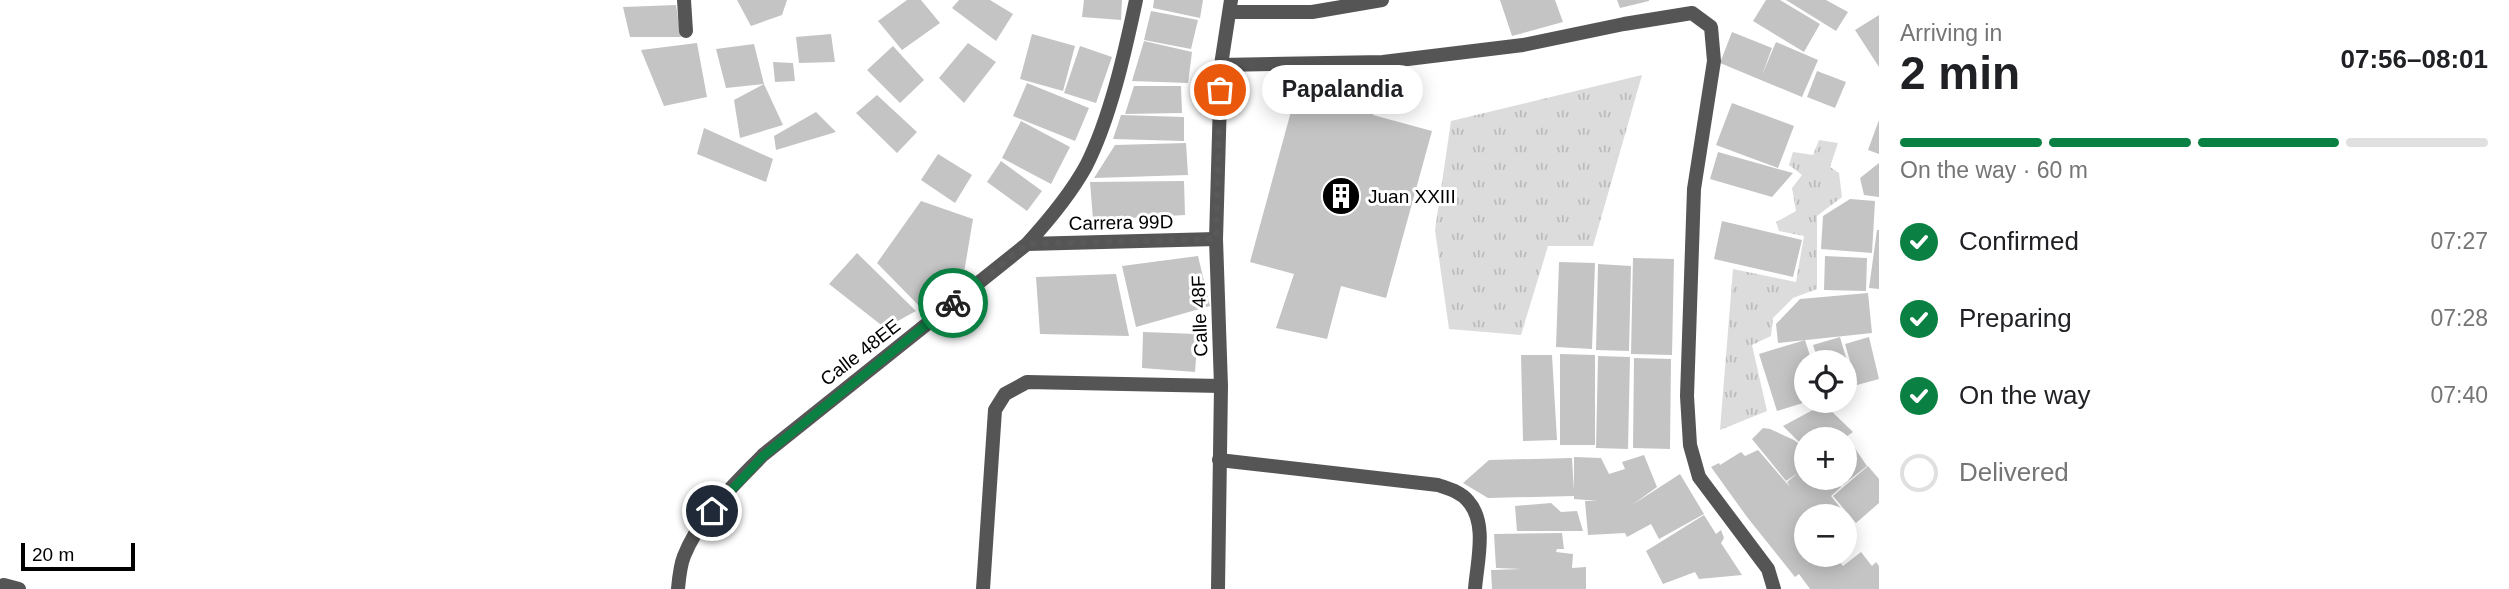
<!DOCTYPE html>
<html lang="en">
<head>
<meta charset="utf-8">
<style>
  :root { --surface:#fff; --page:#f6f6f6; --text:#202124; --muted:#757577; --line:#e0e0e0; --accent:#0b8043 }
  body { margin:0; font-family:Helvetica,sans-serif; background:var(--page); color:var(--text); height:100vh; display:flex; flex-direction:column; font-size:26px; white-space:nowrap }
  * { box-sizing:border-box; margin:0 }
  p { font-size:23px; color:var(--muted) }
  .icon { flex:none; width:38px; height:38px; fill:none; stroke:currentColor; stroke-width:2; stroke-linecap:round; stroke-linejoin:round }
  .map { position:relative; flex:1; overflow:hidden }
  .drawer { display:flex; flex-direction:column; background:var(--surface); width:630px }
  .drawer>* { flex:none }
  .tools { position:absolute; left:1794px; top:350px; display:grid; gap:14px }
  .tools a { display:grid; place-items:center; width:63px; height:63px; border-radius:50%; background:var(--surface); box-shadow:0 4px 18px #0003; font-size:35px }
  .scale { position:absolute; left:21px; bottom:18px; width:114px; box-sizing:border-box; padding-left:7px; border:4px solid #000; border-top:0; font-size:19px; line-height:24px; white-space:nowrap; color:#000; -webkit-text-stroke:5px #fff; paint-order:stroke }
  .pin { position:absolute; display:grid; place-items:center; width:60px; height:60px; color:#fff; margin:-30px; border:4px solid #fff; border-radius:50%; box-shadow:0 2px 7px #0007 }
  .courier { position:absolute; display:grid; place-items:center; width:70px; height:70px; margin:-35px; border:5px solid #0b8043; border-radius:50%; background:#fff; color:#222; box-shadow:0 2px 9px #0007 }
  .bubble { position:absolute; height:49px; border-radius:24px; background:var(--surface); box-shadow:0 4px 18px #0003; font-size:23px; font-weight:600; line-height:49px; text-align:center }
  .overview em { font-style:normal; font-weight:600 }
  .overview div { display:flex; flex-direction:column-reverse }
  .overview { display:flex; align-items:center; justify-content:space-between; height:119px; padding:0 21px }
  h1 { font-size:46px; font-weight:600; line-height:52px }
  .bar { display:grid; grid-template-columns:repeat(4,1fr); gap:10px 7px; align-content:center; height:84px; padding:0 21px }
  .bar i { height:9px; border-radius:5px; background:var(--line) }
  .bar .on { background:var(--accent) }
  .bar p { grid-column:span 4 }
  ol { padding:0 21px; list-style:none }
  li { display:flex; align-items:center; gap:21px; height:77px }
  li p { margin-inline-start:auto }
  li .icon { padding:7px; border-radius:50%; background:var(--accent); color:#fff; stroke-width:4 }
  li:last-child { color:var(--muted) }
  li i { width:38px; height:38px; border:4px solid var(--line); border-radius:50% }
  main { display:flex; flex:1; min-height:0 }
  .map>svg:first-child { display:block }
  .grass { fill:url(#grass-tufts) }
  .building { fill:#c4c4c4 }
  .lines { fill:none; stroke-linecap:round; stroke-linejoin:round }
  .minor { stroke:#555; stroke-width:14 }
  .tertiary { stroke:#555; stroke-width:14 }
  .done { stroke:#595959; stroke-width:7; stroke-dasharray:0 12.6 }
  .route { stroke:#0b8043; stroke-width:9 }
  .labels { text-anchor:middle; stroke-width:6; stroke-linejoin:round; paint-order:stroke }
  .poi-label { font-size:19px; fill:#000; stroke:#fff; text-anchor:start }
  .street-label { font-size:19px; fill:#000; stroke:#fff }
</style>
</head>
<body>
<main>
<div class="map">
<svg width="1879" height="589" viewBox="0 0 1879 589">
  <defs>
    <pattern id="grass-tufts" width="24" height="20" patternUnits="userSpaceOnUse" patternTransform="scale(1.75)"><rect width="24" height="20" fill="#dcdcdc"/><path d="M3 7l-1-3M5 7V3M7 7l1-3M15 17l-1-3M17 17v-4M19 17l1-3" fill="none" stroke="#bbb"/></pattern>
  </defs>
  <rect width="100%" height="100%" fill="#fff"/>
  <path class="grass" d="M1642,75l-49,171h-45l-27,89 -72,-6 -14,-99 16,-109z
    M1819,140l19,3 -8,24 9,6 3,24 -25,19v73l-24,9 -20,20 -2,18 -19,9 15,66 -47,19 13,-161 63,13 8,-46 -25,-5 -3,-9 20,-11 -4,-23 10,-13 -13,-10 4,-13 20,3z"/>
  <path class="building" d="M737,0h50l-5,15 -31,11z
    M907,0h14l19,23 -38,27 -24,-29z
    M959,0h31l23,14 -17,27 -44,-33z
    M1084,0h38l-1,20 -39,-3z
    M1154,0h49l-3,18 -47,-10z
    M1500,0h55l8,22 -51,14z
    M1617,0h32v1l-29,7z
    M1766,0h14l40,24 -16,28 -51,-31z
    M1786,0h40l22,12 -12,19z
    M676,5l5,32h-51l-7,-30z
    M1151,11l47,9 -7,29 -47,-9z
    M1879,15v52l-24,-37z
    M1732,32l40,16 -10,27 14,-33 42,18 -16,37 -82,-34z
    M831,34l4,28 -36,1 -3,-26z
    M1032,34l43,12 -12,45 -43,-12z
    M1144,41l48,11 -4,31 -56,-2z
    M697,43l10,54 -43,9 -23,-56z
    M968,43l28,19 -32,41 -25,-25z
    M754,44l10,40 -38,4 -10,-39z
    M893,46l31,34 -24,23 -33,-33z
    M1080,46l32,11 -16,46 -32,-10z
    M773,62l20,1 2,18 -20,1z
    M1817,71l29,11 -11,26 -28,-11z
    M1336,81l44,12 -7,22 59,16 -46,167 -45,-12 -14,53 -51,-11 18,-54 -44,-12 46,-169 34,9z
    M1027,83l62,25 -14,33 -62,-25z
    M764,84l19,41 -43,13 -6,-38z
    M1134,86h47l1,27 -57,1z
    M877,95l40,37 -20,21 -41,-40z
    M1732,103l62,23 -16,42 -62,-23z
    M816,112l20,20 -60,18 -2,-14z
    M1121,115l63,2v24l-71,-2z
    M1879,120v34l-11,-4z
    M1021,121l49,26 -19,37 -49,-26z
    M704,128l69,31 -7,23 -69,-28z
    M1186,143l2,32 -94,3 21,-33z
    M1718,152l60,17 15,4 -21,24 -62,-18z
    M938,154l34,21 -17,28 -34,-23z
    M1001,161l41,30 -15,20 -40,-29z
    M1879,163v34l-15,-2 -4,-17z
    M1184,181l1,34 -92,5 -3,-38z
    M1850,199l25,2 -3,52 -51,-4 2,-33z
    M921,201l52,18 -10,60 -37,34 -49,-50z
    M1722,221l80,19 -9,37 -79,-18z
    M1877,230h2v59l-10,-1z
    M857,253l59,58 -31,17 -56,-44z
    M1198,256l12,50 -74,21 -14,-61z
    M1825,256l42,2 -1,33 -42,-1z
    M1633,258l41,1 -2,96 -41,-1z
    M1559,262l36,1 -3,86 -36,-2z
    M1598,264l33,2 -2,85 -33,-1z
    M1116,274l13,62 -89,-2 -4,-57z
    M1868,293l4,40 -94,10 -2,-19 24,-25z
    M1143,332l55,2 -3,38 -53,-4z
    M1840,337l14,48 -10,3v-26h-25l-6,-17z
    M1869,337l10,42 -22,6 -12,-41z
    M1805,340l7,22h-6v40l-29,9 -18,-57z
    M1560,354l35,1v90h-35z
    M1521,355h31l5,85 -34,1z
    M1598,356l32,1 -2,92 -32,-1z
    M1634,358l37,1 -1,90 -37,-1z
    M1824,404l29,28 -10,7h-37l-1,6 -4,-5 -1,3 -17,-17z
    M1763,428l7,1 24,11 12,9v29h28l7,9 -10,9 24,30 -11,9v-19h-38v39h27l10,11 18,-14 11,14 4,-4 3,4v23h-69l-11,-15 -4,3 -48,-60 -36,-50 8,-4 1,2 21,-13 4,4 13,-6 32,37 -3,-5 11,-9 -12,8 -34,-42z
    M1848,438l19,28 -24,19 -7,-7h8v-37z
    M1644,455l13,32 -25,18 48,-31 24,40 -45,25 -8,-15 -24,13 -2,-4 -37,2 -3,-34h13l-24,-2v-3l-86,2 -25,-15 26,-23 83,-2 2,33v-34l27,1 8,16 16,-5 -3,-7z
    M1868,466l11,13v24l-23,20 -23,-27z
    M1551,503l10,9 16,-1 6,20h-66l-2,-25z
    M1704,515l12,19 5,-4 3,8 -3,5 21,32 -43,4 -4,-7 -32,12 -17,-33z
    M1562,533l2,16h-7l-1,3 17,2 -1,14 14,-1v22h-94l-1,-19 31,-1 -26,-1 -2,-34z"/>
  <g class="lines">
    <path class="minor" d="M684,0l2,31
      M1221,65l162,-3 140,-17 101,-21 68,-11 19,14 3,34 -20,128 -7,207 3,49 9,32 69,92 6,20
      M1027,244l189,-5
      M1219,460l219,25c11,4 23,7 30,16 20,22 9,61 7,88
      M2,589l2,-4 15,4
      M678,589c1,-11 2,-23 6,-33 16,-40 50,-71 79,-101l264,-211c22,-24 43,-49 59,-78 24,-47 39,-114 50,-166
      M983,589l12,-179 10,-16 22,-12 194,4"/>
    <path class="tertiary" d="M1229,12h83l70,-12
      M1218,589l3,-203 -5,-147 5,-174 10,-65"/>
  </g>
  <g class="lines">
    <path class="done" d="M953,303l74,-59 189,-5 4,-149"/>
    <path class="route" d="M712,511l51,-55 190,-153"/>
  </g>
  <defs>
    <g id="building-disc" transform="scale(2.0125)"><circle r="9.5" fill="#000" stroke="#fff"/><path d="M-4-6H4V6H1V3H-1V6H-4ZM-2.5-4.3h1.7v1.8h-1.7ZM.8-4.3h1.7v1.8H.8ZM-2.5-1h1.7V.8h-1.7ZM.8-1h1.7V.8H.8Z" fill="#fff"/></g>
  </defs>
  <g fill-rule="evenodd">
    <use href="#building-disc" x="1341" y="196"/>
  </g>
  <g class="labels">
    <g class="poi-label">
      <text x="1368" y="203">Juan XXIII</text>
    </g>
    <g class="street-label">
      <text transform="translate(1121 222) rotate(-1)" y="7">Carrera 99D</text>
      <text transform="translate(1199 316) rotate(-92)" y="7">Calle 48F</text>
      <text transform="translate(860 352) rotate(-38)" y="7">Calle 48EE</text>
    </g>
  </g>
</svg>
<div class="tools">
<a><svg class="icon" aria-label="locate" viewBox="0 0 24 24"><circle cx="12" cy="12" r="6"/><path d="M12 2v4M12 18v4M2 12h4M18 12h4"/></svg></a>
<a>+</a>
<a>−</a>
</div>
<div class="scale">20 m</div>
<div class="pin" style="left:1220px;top:90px;background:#ea580c"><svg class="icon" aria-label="bag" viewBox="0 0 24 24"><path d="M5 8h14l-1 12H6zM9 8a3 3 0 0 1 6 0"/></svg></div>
<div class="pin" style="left:712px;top:511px;background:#1f2937"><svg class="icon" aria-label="home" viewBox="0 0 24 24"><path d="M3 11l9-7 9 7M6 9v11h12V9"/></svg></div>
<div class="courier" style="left:953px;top:303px"><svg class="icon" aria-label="bike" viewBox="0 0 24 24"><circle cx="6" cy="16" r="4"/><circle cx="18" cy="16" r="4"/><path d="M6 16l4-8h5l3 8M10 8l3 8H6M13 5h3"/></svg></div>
<div class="bubble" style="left:1262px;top:65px;width:161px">Papalandia</div>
</div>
<section class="drawer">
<div class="overview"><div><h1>2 min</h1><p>Arriving in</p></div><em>07:56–08:01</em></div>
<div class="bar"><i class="on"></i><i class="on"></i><i class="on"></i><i></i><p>On the way · 60 m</p></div>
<ol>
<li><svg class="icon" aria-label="check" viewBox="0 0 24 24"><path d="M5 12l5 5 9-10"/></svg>Confirmed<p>07:27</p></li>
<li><svg class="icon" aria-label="check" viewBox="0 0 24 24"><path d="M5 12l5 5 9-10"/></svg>Preparing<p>07:28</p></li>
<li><svg class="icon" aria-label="check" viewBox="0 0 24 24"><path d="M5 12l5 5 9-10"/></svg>On the way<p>07:40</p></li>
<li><i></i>Delivered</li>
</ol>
</section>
</main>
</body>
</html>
